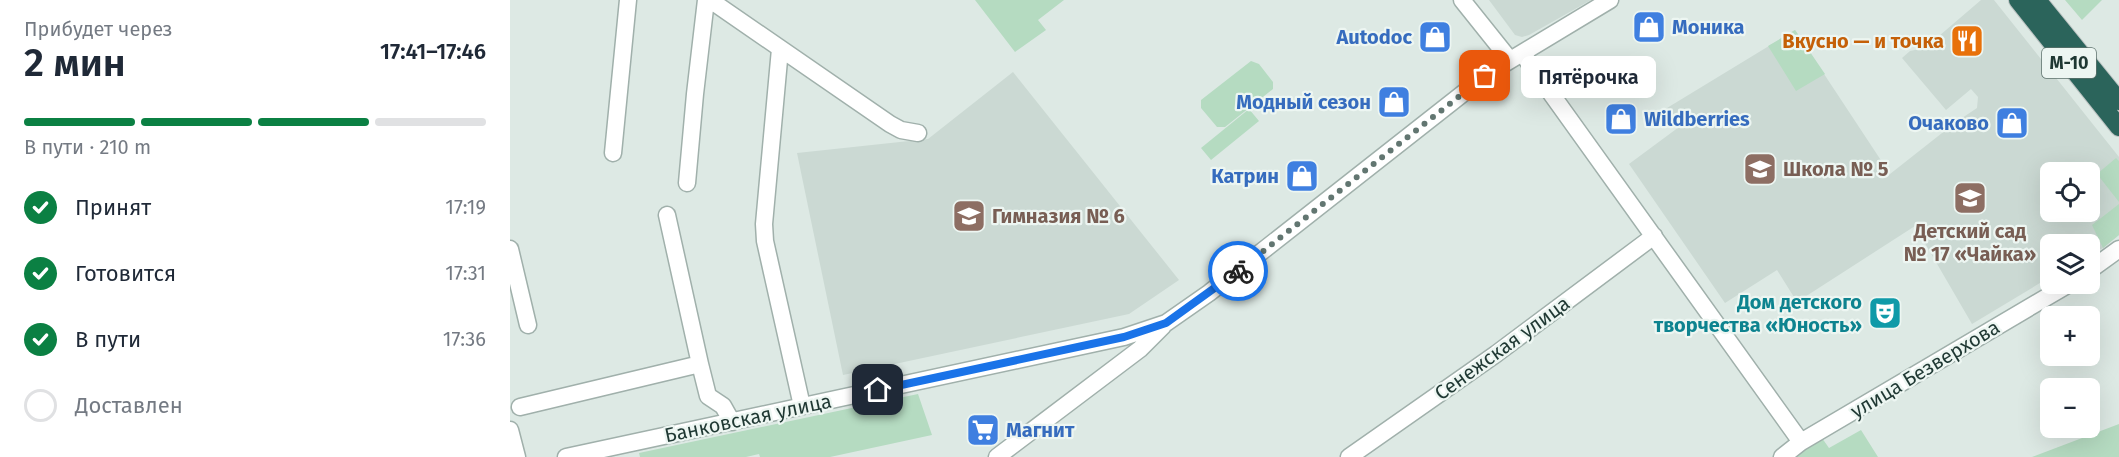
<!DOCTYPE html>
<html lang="ru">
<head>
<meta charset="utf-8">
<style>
  :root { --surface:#fff; --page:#f6f6f7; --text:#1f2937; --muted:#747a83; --line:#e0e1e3; --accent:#0b8043 }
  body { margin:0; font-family:"Fira Sans",sans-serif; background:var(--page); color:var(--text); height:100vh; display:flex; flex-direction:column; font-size:22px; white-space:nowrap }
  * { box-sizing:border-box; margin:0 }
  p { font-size:20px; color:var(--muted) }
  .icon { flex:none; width:33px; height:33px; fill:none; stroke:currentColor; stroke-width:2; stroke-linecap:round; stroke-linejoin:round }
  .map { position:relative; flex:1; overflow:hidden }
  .sheet { display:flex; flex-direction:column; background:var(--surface); width:510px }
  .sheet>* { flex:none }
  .controls { position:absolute; left:1530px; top:162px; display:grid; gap:12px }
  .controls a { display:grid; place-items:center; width:60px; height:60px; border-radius:9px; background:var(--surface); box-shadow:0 6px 24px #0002; font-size:30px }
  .pin { position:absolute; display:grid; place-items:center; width:51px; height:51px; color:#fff; margin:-26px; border-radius:12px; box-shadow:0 3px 9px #0006 }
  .courier { position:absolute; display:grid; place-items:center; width:60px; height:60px; margin:-30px; border:4px solid #1a73e8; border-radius:50%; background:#fff; color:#222; box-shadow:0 2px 8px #0007 }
  .bubble { position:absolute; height:42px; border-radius:9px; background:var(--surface); box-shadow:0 6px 24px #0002; font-size:20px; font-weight:600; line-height:42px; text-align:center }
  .head em { font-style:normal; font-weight:600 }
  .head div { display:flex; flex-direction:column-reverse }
  .head { display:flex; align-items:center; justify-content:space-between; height:102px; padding:0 24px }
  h1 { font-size:39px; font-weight:600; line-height:45px }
  .bar { display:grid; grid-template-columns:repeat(4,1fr); gap:9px 6px; align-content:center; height:72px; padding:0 24px }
  .bar i { height:8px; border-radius:4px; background:var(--line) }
  .bar .selected { background:var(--accent) }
  .bar p { grid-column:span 4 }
  ol { padding:0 24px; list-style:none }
  li { display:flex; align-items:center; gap:18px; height:66px }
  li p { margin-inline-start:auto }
  li .icon { padding:6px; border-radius:50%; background:var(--accent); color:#fff; stroke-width:4 }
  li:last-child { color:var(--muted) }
  li i { width:33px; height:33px; border:3px solid var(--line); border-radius:50% }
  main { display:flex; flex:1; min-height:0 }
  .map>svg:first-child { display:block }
  .built { fill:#cbd9d3; fill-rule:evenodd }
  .green { fill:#b5dbc1 }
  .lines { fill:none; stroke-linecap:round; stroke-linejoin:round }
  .minor-casing { stroke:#a0b0ab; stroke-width:19 }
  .highway-casing { stroke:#bcc3c2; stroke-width:20 }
  .minor { stroke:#fff; stroke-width:16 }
  .highway { stroke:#2b645b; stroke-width:18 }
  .done { stroke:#627671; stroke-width:6; stroke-dasharray:0 10.8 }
  .route { stroke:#1a73e8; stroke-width:8 }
  .labels { text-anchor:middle; stroke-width:4.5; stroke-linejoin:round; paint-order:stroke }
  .shield { fill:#edf6f2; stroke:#5d716c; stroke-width:1.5 }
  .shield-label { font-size:18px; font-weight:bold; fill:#1f3833 }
  .shop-label { font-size:20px; font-weight:bold; fill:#366cbe; stroke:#edf6f2; text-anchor:end }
  .food-label { font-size:20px; font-weight:bold; fill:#c56008; stroke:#edf6f2; text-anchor:end }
  .education-label { font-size:20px; font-weight:bold; fill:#785e54; stroke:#edf6f2; text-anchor:start }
  .culture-label { font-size:20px; font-weight:bold; fill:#0d838f; stroke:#edf6f2; text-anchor:end }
  .street-label { font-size:20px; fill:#1f3833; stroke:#edf6f2 }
</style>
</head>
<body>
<main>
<section class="sheet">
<div class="head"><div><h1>2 мин</h1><p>Прибудет через</p></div><em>17:41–17:46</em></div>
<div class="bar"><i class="selected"></i><i class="selected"></i><i class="selected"></i><i></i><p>В пути · 210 m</p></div>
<ol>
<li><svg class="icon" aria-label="check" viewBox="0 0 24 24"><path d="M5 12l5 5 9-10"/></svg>Принят<p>17:19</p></li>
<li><svg class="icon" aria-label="check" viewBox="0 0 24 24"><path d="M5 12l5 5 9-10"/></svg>Готовится<p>17:31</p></li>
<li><svg class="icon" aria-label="check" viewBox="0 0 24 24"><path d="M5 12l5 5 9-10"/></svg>В пути<p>17:36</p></li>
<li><i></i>Доставлен</li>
</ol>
</section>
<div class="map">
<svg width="1609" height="457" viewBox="0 0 1609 457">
  <rect width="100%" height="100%" fill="#dde9e4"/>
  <path class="built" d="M979,0h102l-62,35 -7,2 -7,-2z
    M1471,0h13l125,157v78l-16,13 -13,6v-10h-40v33l-78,47 -57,-98 -118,76 -20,-32 -52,33 -96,-139 50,-37 -12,-19 128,-78 95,144 66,-52 21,-14 1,-11 -7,-8 -25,21 -44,-52 8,-7 15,-3zM1540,172h40v40h-40z
    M503,72l166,208 -50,34 -286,61 -46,-222 131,-14z"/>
  <path class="green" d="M465,0h89l-26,20 8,10 -31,22z
    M1555,0h37l-20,20z
    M1285,30l30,44 -29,17 -28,-45z
    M741,61l8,3 14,18v7l-48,38h-8l-16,-19v-8z
    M739,109l10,12 -48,39 -10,-12z
    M1606,158l3,3v41l-22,-28z
    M1609,204v31l-16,13 -11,-23z
    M408,394l14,41 -102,22h-70l-1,-3 -13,3h-106l-1,-4z
    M1609,424v33h-87z
    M1351,430l17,27h-83l27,-19 7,10z"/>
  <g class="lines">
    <g class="minor-casing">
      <path id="minor" d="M200,0l180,124 11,6 17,3
        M952,0l48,60
        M270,49l-16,175 1,17 37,165
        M1012,53l279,389
        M103,153l15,-153
        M177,183l8,-89 11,-94
        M157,215l33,149
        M0,249l18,76
        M1580,270l29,-21
        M10,407l180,-43 8,32 15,10 9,16
        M0,430l7,27
        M56,457l558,-120 42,-14 43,-30 280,-220 121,-73
        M487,457l143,-108 23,-23
        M839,457l147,-103 158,-118
        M1272,457l19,-15 268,-158"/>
    </g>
    <g class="highway-casing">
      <path id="highway" d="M1508,0l101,127
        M1527,0l82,101"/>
    </g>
    <use href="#minor" class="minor"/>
    <use href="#highway" class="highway"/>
  </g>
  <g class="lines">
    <path class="done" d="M728,271l247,-195"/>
    <path class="route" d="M368,390l246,-53 42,-14 72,-52"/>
  </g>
  <defs>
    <g id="shop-square" transform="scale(1.725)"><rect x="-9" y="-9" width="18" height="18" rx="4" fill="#3f7fe0" stroke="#edf6f2"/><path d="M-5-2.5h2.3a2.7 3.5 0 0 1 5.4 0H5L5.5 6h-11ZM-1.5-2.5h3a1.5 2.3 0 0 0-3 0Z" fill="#fff"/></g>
    <g id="restaurant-square" transform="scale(1.725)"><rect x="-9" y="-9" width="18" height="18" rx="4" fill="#e8710a" stroke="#edf6f2"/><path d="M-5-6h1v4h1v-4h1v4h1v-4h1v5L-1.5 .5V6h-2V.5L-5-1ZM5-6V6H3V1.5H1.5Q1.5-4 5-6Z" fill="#fff"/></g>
    <g id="school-square" transform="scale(1.725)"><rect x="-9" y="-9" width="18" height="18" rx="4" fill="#8d6e63" stroke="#edf6f2"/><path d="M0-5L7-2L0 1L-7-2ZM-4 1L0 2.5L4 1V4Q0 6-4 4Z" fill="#fff"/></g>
    <g id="theatre-square" transform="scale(1.725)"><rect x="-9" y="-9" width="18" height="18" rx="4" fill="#0f9aa8" stroke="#edf6f2"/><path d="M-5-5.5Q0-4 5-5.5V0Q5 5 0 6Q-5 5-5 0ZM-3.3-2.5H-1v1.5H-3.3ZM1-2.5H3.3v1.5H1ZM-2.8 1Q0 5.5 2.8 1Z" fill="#fff"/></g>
    <g id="supermarket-square" transform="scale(1.725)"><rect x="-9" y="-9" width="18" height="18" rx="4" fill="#3f7fe0" stroke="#edf6f2"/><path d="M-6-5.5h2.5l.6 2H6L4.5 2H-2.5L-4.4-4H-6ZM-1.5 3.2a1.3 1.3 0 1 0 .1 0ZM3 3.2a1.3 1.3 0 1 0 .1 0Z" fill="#fff"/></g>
  </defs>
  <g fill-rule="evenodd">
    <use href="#shop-square" x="1139" y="27"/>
    <use href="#shop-square" x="925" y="37"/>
    <use href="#restaurant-square" x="1457" y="41"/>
    <use href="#shop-square" x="884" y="102"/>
    <use href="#shop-square" x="1111" y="119"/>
    <use href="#shop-square" x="1502" y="123"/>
    <use href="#school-square" x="1250" y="169"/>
    <use href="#shop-square" x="792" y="176"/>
    <use href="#school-square" x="1460" y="198"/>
    <use href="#school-square" x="459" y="216"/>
    <use href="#theatre-square" x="1375" y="313"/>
    <use href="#supermarket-square" x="473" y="430"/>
  </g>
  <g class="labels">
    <rect class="shield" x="1532" y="48" width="54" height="30" rx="4.5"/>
    <g class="shield-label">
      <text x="1559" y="69">М-10</text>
    </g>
    <g class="shop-label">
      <text x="1162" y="34" text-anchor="start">Моника</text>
      <text x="902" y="44">Autodoc</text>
      <text x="861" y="109">Модный сезон</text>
      <text x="1134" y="126" text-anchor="start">Wildberries</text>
      <text x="1479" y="130">Очаково</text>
      <text x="769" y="183">Катрин</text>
      <text x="496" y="437" text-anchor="start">Магнит</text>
    </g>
    <g class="food-label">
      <text x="1434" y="48">Вкусно — и точка</text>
    </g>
    <g class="education-label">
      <text x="1273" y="176">Школа № 5</text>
      <text x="482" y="223">Гимназия № 6</text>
      <text x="1460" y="238" text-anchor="middle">Детский сад<tspan x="1460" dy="23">№ 17 «Чайка»</tspan></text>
    </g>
    <g class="culture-label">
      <text x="1352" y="309">Дом детского<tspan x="1352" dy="23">творчества «Юность»</tspan></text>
    </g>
    <g class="street-label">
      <text transform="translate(992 348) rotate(-36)" y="7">Сенежская улица</text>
      <text transform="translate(1415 369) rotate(-31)" y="7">улица Безверхова</text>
      <text transform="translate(238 418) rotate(-12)" y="7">Банковская улица</text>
    </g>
  </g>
</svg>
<div class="controls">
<a><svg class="icon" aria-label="locate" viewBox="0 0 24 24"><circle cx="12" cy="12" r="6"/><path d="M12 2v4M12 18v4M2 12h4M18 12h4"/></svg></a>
<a><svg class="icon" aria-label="layers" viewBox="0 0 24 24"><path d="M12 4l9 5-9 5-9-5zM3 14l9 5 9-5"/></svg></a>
<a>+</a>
<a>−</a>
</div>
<div class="pin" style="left:975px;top:76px;background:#ea580c"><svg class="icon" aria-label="bag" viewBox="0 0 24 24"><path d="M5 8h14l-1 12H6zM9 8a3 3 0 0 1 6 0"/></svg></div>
<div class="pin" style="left:368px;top:390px;background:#1f2937"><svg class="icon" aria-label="home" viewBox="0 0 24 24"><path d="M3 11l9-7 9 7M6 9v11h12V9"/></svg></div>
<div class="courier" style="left:728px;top:271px"><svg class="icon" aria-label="bike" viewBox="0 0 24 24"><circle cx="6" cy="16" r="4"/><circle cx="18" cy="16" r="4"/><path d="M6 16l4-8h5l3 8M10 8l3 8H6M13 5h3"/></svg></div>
<div class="bubble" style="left:1011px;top:56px;width:135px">Пятёрочка</div>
</div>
</main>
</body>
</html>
